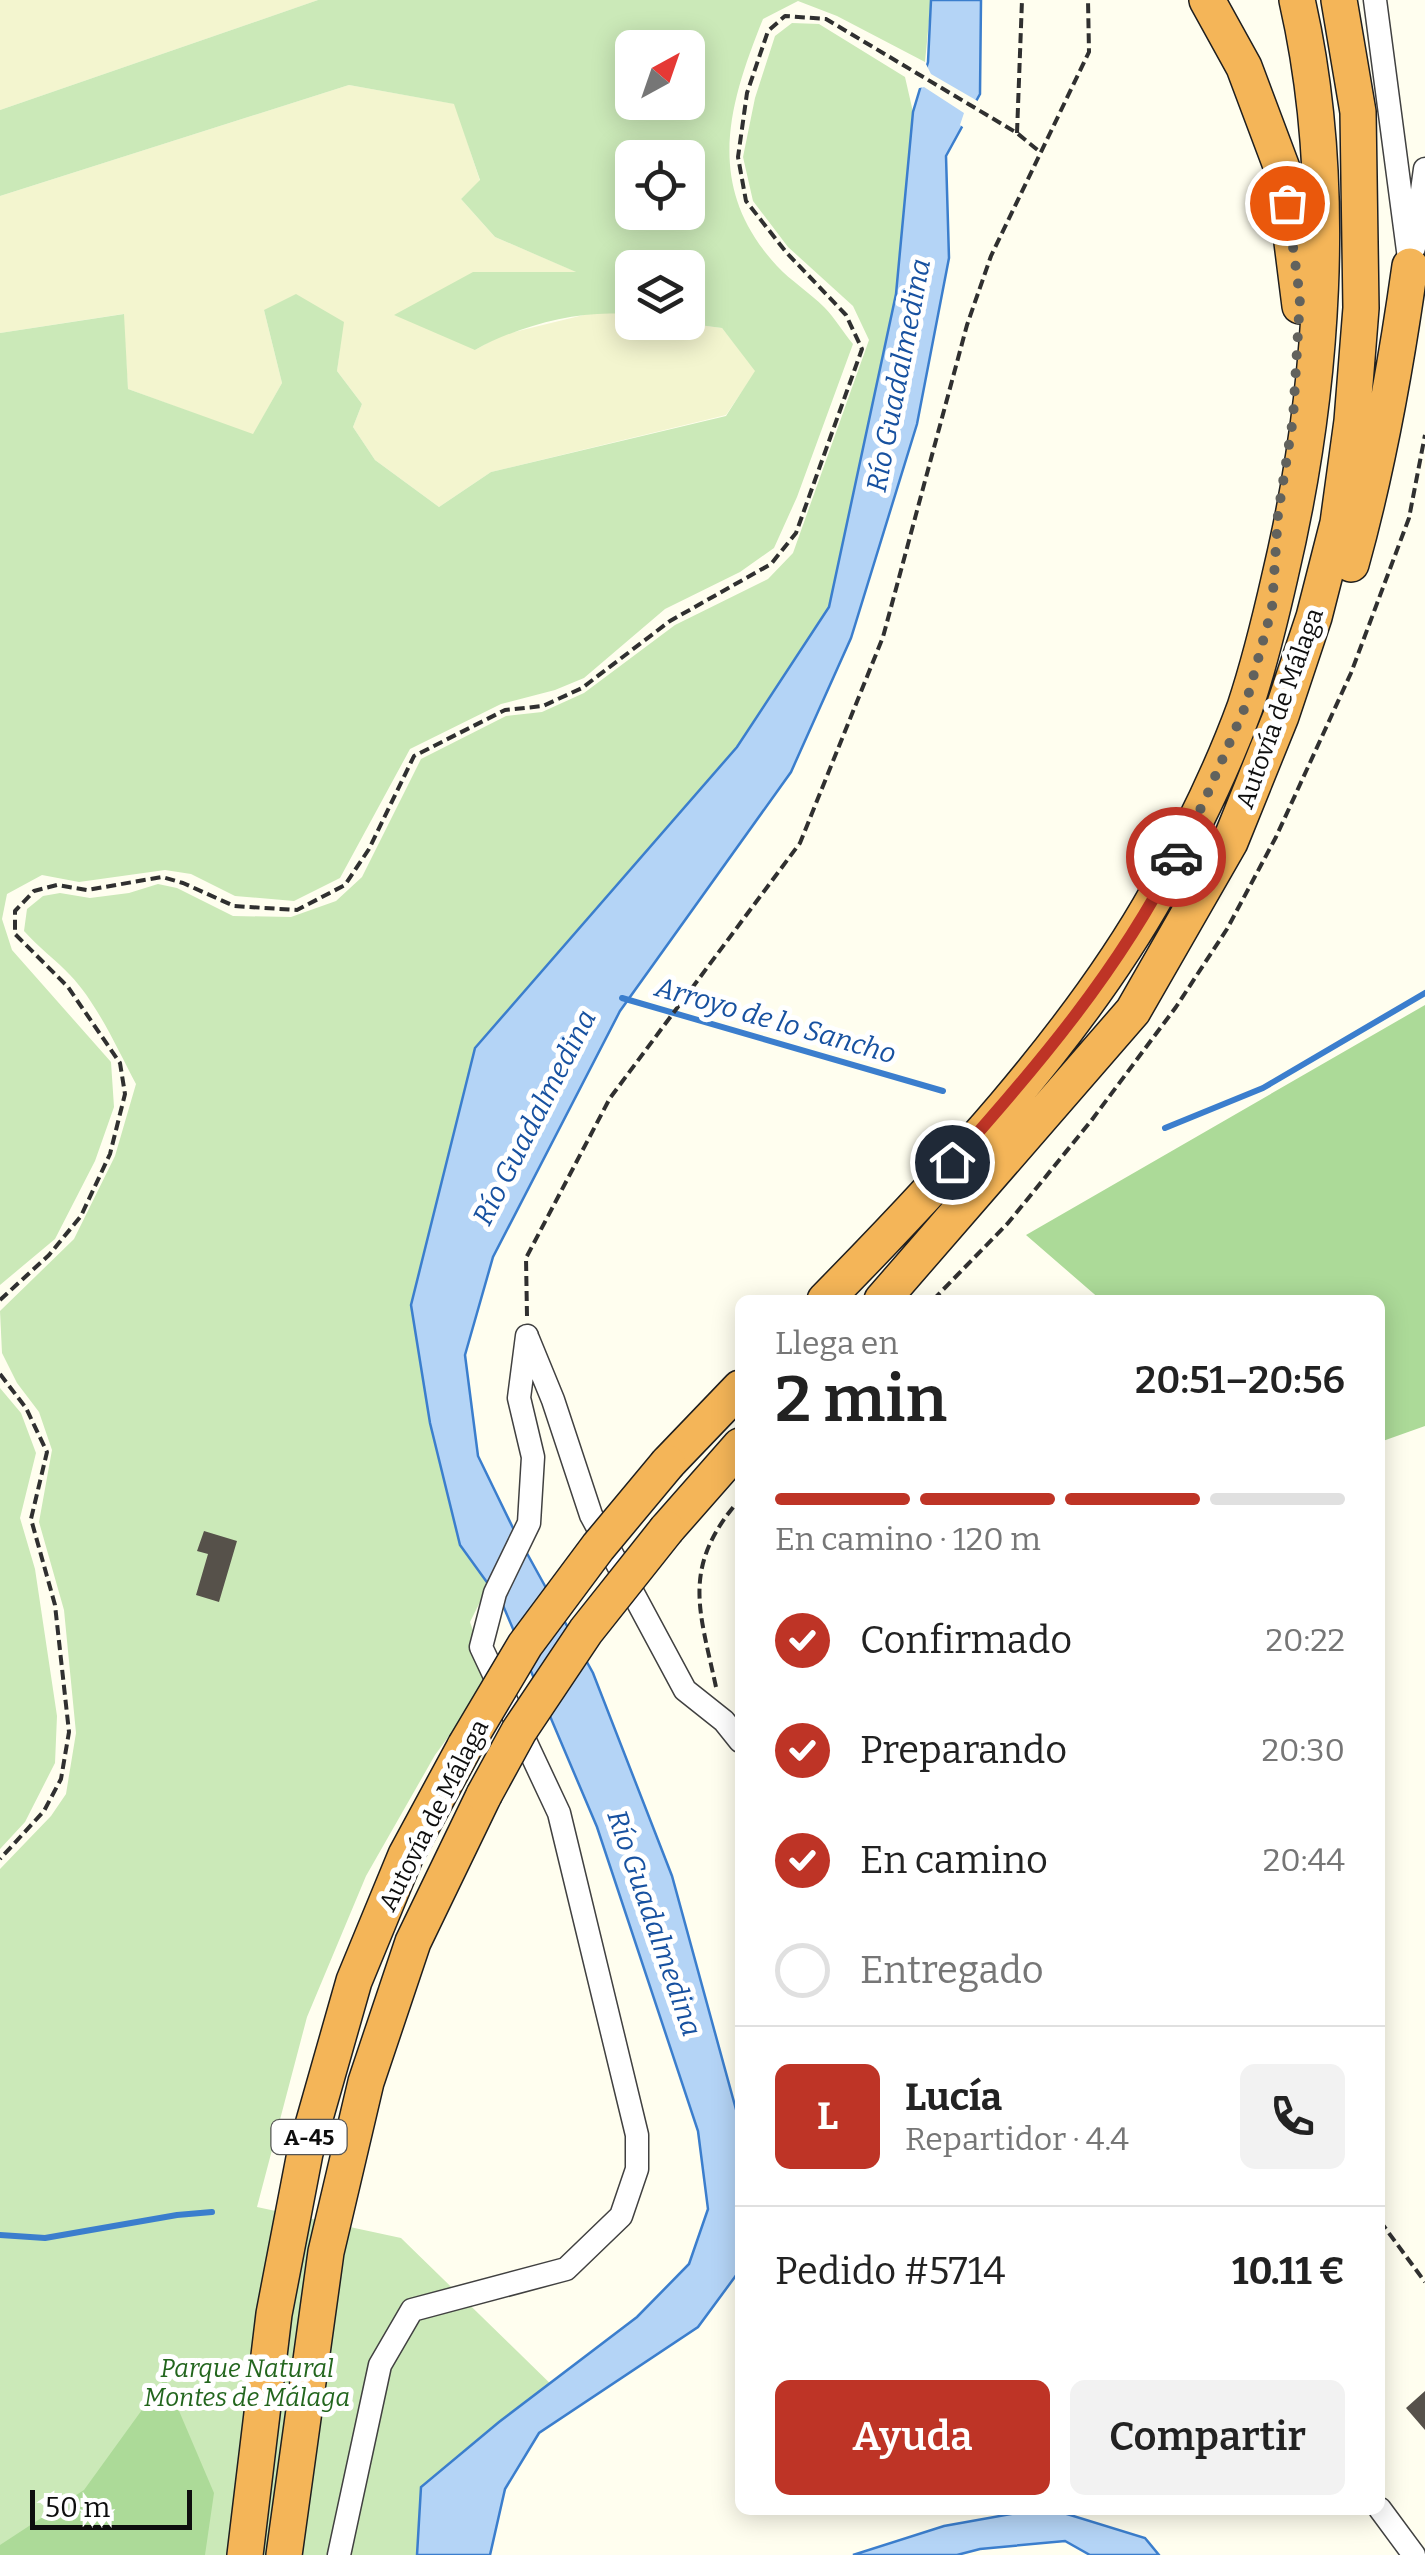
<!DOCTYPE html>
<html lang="es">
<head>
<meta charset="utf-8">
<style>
  :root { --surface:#fff; --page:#f2f2f2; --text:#222; --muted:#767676; --line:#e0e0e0; --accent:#be3426 }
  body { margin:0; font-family:Bitter,serif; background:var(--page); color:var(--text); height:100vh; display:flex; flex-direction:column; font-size:38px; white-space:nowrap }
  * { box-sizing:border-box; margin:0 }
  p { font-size:32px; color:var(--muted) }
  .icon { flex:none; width:55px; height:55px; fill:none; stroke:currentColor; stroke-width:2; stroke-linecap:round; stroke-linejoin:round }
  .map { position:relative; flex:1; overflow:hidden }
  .sheet { position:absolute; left:735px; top:1295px; width:650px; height:1220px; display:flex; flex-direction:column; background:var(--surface); border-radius:15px; box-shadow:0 5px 25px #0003 }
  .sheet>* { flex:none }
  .needle { width:65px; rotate:40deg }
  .fabs { position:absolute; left:615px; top:30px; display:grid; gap:20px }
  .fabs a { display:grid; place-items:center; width:90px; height:90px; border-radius:15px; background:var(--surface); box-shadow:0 5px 25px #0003; font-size:50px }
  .scale { position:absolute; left:30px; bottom:25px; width:162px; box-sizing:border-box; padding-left:10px; border:5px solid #0e0e0e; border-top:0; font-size:28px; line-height:35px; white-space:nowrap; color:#0e0e0e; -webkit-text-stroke:8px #fff; paint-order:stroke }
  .pin { position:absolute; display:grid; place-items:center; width:85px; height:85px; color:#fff; margin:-42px; border:5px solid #fff; border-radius:50%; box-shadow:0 2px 10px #0007 }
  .courier { position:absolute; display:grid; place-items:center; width:100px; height:100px; margin:-50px; border:8px solid #be3426; border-radius:50%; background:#fff; color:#222; box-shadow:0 2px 12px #0007 }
  .head em { font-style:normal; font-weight:600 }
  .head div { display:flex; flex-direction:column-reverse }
  .head { display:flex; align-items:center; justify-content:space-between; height:170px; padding:0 40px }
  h1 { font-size:65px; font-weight:600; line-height:75px }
  .bar { display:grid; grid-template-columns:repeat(4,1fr); gap:15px 10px; align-content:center; height:120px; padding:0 40px }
  .bar i { height:12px; border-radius:8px; background:var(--line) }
  .bar .active { background:var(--accent) }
  .bar p { grid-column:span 4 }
  .line { display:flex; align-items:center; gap:25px; padding:0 40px; border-top:2px solid var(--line) }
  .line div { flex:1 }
  .round { display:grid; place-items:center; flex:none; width:105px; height:105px; border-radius:15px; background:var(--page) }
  ol { padding:0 40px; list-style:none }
  li { display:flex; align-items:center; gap:30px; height:110px }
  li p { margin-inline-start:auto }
  li .icon { padding:10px; border-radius:50%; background:var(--accent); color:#fff; stroke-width:4 }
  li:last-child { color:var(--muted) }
  li i { width:55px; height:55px; border:5px solid var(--line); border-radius:50% }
  .button { display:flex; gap:20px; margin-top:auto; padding:20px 40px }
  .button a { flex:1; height:115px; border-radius:15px; background:var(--accent); color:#fff; font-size:40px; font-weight:600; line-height:115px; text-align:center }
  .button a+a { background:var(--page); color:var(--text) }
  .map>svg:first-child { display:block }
  .farmland { fill:#f3f5cf }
  .green { fill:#cbe9b8; fill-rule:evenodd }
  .forest { fill:#acda98 }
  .water { fill:#b4d4f6; stroke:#3b7ecd; stroke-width:2.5 }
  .pier { fill:#fffeef }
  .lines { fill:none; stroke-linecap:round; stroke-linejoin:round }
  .stream { stroke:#3b7ecd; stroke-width:6 }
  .building { fill:#56514a }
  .minor-casing { stroke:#414141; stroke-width:25 }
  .highway-casing { stroke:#1f1f1f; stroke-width:38 }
  .path { stroke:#303030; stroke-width:4; stroke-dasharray:10 5; stroke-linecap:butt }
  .minor { stroke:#fff; stroke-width:22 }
  .highway { stroke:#f4b558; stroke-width:35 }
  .highway-bridge-casing { stroke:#1f1f1f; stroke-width:38; stroke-linecap:butt }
  .highway-bridge { stroke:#f4b558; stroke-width:35 }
  .done { stroke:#62625d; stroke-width:10; stroke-dasharray:0 18 }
  .route { stroke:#be3426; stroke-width:12 }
  .labels { text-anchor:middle; stroke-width:10; stroke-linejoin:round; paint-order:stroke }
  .shield { fill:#fff; stroke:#565656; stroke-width:2.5 }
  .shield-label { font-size:22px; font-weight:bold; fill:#0e0e0e }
  .street-label { font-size:25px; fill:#0e0e0e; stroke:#fff }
  .park-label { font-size:25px; font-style:italic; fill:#23661e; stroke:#fff }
  .water-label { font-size:28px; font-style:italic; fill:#1751a0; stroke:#fff }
</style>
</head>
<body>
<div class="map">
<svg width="1425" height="2555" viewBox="0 0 1425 2555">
  <rect width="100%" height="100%" fill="#fffeef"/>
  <path class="farmland" d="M0,0h318l-318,110z
    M349,85l106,19 25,77 -19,18 34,38 84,36 -106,-1 2,78 27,-15 102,-25 28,5v7l51,1 39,5 34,43 -30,44 -235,57 -52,35 -64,-47 -22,-33 9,-23 -25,-33 6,-49 -79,-12 18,73 -29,52 -125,-46 -5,-75 -123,19v-137z"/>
  <path class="green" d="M318,0h613l-6,62 -88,-46 -39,-15 -35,18c-36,89 -58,169 14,247 14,15 32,26 47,41 11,11 19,25 29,37l-56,153 -23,51 -34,24 -75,37 -81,69 -29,12 -54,14 -91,45 -70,129 -46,23 -59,-5 -44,-22 -26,-4 -86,12 -37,-7 -35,19 -5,25 10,31 99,112 3,45 -19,54 -40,78 -55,46v-952l124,-19 4,75 125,45 29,-51 -18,-73 32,-16 48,28 -7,49 25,33 -9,23 22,33 64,47 52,-35 235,-56 29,-45 -33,-43 -39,-5 5,-1v-54h-56v47c-48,-7 -115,11 -157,35l-81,-35 79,-43h103l-81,-35 -34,-38 19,-19 -26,-76 -105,-19 -349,111v-86zM632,48h56v54h-56zM632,158h56v54h-56z
    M792,23l27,1 86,53 8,35 -17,182 -67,313 -92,140 -262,301 -45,375 30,122 29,39 -19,38 17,50 -30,53 -22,30 -69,121 -59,141 -50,190 144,31 160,156 -112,161h-449v-686l51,-53 15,-22 10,-61 -12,-123 -25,-88 13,-72 -13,-38 -22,-29 -15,-30 -2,-42 74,-72 41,-83 21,-72c-18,-34 -39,-81 -66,-109 -14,-15 -32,-28 -46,-44l3,-22 16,-13 17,-3 30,5 39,-5 29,-9 19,4 56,28 58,1 45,-16 26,-24 59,-118 85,-43 36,-4 42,-19 91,-68 93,-46 25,-26 76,-213 -16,-34 -65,-59 -35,-46 -10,-44 12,-59 20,-62z
    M0,1388l21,25 15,40 -16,65 15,51 22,147 -2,47 -30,59 -25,27z"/>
  <path class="forest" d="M1425,1005v421l-45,16v-142h-279l-75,-65z
    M165,2378l49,115 -9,62h-205v-10l84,-55z"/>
  <path class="water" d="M931,0h50l-1,94 -34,62 3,102 -32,166 -66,214 -60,134 -171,239 -127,246 -28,98 13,101 35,72 80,145 79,203 68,248v146l-42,57 -159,106 -34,56 -15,66h-73l4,-68 78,-65 138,-105 52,-53 19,-55 -10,-78 -101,-304 -95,-224 -42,-58 -30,-122 -19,-118 64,-257 262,-301 92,-140 67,-313 17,-182 15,-50z
    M1033,2510h21l91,28 14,17h-69l-25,-14 -85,8 -23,6h-104l91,-29z"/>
  <path class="pier" d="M925,62l6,12 50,29 -15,26 -6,-4 4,-12 -40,-26 -9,2z"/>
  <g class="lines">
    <path class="stream" d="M622,998l321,93
      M1165,1128l98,-40 162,-95
      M0,2235l45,3 132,-23 35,-3"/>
  </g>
  <path class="building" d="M204,1531l33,10 -18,61 -23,-7 12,-41 -11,-3z
    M1425,2391v39l-19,-22z"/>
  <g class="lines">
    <g class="minor-casing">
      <path id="minor" d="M1375,0l35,266
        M1414,248l11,-79
        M528,1339l25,61 38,115 94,175 39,31 16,20
        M1380,2509l34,46
        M339,2555l41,-190 32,-55 154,-41 55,-53 16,-47v-34l-78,-322 -78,-166 14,-54 34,-70 4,-66 -14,-59 8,-62"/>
    </g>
    <g class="highway-casing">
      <path id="highway" d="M1207,0l37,67 39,104 17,135
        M1351,564c27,-97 45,-198 59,-298
        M825,1300c117,-119 252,-263 333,-408 33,-59 64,-122 87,-185 14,-42 25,-87 35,-131 43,-182 59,-392 17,-576
        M882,1300l251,-289 97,-169 51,-126 33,-99 24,-94 14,-102 9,-113 -3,-196 -19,-112
        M668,1463l72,-75
        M667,1529l73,-83
        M245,2555l29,-241 31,-161 49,-172 52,-126 59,-109
        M284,2555l42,-303 40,-170 47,-140 71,-147"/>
    </g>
    <path class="path" d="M1017,133l5,-133
      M0,1300l49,-45 32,-39 29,-62 15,-60 -5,-31 -52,-76 -53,-53v-23l19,-20 23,-6 30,5 75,-13 21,6 51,23 63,4 48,-25 24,-36 45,-93 91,-46 38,-4 39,-18 88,-67 101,-57 25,-31 66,-184 -16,-34 -60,-63 -40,-51 -8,-44 9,-64 21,-62 17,-15 41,3 191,114 23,19
      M933,1300l75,-77 83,-102 85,-114 51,-78 49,-92 75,-164 58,-155 16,-83
      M527,1316l-1,-58 84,-160 190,-255 83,-206 84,-312 24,-69 98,-204 -1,-52
      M0,1374l26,34 21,44 -16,67 24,86 14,127 -8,47 -17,32 -44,48
      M716,1687c-17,-79 -35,-120 24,-188
      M1380,2221l45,61"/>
    <use href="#minor" class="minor"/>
    <use href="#highway" class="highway"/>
    <g class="highway-bridge-casing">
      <path id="highway-bridge" d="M465,1746l60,-101 73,-98 70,-84
        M484,1795l35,-64 67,-100 81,-102"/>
    </g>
    <use href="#highway-bridge" class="highway-bridge"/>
  </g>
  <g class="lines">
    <path class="done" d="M1176,857l28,-55 41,-95 27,-99 6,-94 15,-95 7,-121 -13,-95"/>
    <path class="route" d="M952,1162c84,-94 167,-192 224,-305"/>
  </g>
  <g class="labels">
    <rect class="shield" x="271.5" y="2120" width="75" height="34" rx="8"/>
    <g class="shield-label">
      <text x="309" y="2145">A-45</text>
    </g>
    <g class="street-label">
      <text transform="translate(1279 708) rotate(-70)" y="9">Autovía de Málaga</text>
      <text transform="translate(433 1815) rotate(-63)" y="9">Autovía de Málaga</text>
    </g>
    <g class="park-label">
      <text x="247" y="2377">Parque Natural<tspan x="247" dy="29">Montes de Málaga</tspan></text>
    </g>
    <g class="water-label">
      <text transform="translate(898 375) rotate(-79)" y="10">Río Guadalmedina</text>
      <text transform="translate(776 1020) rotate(16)" y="10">Arroyo de lo Sancho</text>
      <text transform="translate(534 1117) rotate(-63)" y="10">Río Guadalmedina</text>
      <text transform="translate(655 1923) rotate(71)" y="10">Río Guadalmedina</text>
    </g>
  </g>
</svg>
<div class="fabs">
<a><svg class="needle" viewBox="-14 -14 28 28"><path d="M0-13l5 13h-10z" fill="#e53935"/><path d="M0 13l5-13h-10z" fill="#767676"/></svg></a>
<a><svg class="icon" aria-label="locate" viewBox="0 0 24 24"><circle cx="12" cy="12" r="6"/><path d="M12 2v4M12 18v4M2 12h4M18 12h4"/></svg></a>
<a><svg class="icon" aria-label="layers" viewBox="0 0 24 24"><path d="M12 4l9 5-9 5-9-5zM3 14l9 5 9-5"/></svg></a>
</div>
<div class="scale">50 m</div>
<div class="pin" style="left:1287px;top:203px;background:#ea580c"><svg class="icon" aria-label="bag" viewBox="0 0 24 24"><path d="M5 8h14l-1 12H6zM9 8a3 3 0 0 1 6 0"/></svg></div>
<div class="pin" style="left:952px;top:1162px;background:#1f2937"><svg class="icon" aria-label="home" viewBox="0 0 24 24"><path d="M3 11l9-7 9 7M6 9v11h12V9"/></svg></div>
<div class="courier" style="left:1176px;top:857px"><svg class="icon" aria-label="car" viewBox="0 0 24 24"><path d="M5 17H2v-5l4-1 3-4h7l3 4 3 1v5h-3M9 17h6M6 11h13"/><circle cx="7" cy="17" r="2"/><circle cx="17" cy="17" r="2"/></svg></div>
<section class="sheet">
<div class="head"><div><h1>2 min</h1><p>Llega en</p></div><em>20:51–20:56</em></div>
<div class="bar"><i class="active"></i><i class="active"></i><i class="active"></i><i></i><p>En camino · 120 m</p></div>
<ol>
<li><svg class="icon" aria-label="check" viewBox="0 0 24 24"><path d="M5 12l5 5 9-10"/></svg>Confirmado<p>20:22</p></li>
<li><svg class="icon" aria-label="check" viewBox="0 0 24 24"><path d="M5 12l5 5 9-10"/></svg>Preparando<p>20:30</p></li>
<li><svg class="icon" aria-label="check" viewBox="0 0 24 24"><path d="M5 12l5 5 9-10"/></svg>En camino<p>20:44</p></li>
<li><i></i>Entregado</li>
</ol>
<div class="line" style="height:180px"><b class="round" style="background:var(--accent);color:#fff">L</b><div><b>Lucía</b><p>Repartidor · 4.4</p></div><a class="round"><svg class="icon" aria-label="phone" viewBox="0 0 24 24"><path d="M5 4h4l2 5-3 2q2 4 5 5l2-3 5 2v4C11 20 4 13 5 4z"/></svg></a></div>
<div class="line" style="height:130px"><div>Pedido #5714</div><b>10.11 €</b></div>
<div class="button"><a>Ayuda</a><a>Compartir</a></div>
</section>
</div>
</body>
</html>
